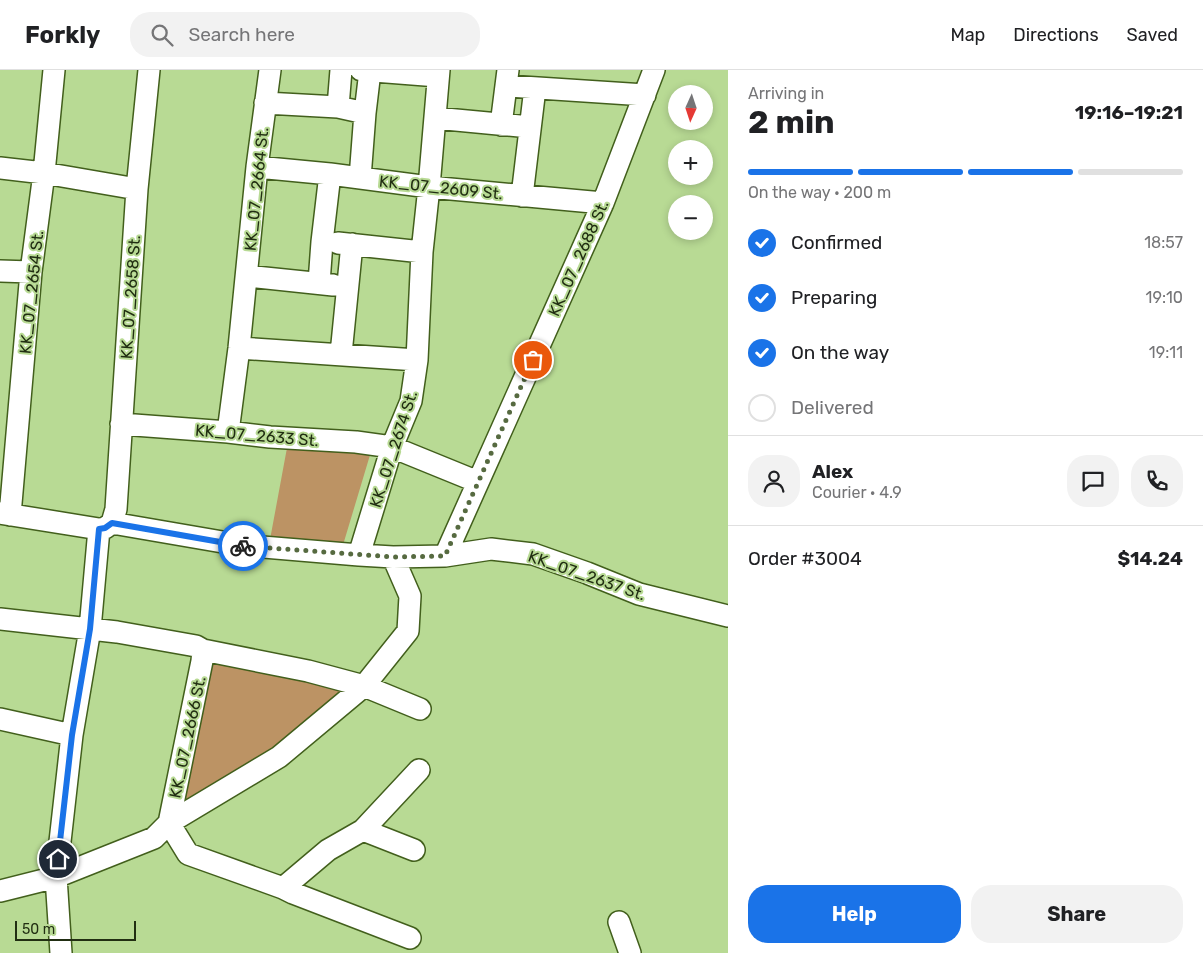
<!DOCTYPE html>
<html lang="en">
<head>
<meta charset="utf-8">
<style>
  :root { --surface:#fff; --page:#f2f2f2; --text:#202124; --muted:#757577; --line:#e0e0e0; --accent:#1a73e8 }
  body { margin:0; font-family:Rubik,sans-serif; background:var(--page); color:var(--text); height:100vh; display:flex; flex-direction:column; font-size:19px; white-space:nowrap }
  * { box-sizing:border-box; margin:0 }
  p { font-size:16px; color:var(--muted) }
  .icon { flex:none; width:28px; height:28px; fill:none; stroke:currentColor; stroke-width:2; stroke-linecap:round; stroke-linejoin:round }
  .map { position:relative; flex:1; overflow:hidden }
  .details { display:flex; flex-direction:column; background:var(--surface); width:475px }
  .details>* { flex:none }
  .needle { width:32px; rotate:183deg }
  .buttons { position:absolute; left:668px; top:15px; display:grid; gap:10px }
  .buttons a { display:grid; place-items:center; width:45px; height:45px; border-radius:50%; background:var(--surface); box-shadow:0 2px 8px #0003; font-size:25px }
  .scale { position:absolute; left:15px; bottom:12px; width:121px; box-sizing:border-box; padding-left:5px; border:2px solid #212e12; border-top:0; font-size:14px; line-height:18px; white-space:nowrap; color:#212e12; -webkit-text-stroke:4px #b8da94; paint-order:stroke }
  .pin { position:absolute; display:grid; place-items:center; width:42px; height:42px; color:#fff; margin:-21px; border:2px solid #fff; border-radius:50%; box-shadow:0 1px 5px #0007 }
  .courier { position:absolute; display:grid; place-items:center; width:50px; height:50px; margin:-25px; border:4px solid #1a73e8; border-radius:50%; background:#fff; color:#222; box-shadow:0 1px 6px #0007 }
  .head em { font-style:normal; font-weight:700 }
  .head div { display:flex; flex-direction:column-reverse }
  .head { display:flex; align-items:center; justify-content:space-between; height:85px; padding:0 20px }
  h1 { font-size:32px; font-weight:700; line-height:38px }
  .bar { display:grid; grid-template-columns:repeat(4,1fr); gap:8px 5px; align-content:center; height:60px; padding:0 20px }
  .bar i { height:6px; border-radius:4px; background:var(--line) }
  .bar .current { background:var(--accent) }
  .bar p { grid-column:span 4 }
  .line { display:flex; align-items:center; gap:12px; padding:0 20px; border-top:1px solid var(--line) }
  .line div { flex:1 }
  .round { display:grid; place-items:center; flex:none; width:52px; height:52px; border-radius:20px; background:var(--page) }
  ol { padding:0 20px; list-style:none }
  li { display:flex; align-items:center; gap:15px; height:55px }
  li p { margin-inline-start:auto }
  li .icon { padding:5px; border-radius:50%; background:var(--accent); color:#fff; stroke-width:4 }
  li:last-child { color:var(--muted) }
  li i { width:28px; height:28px; border:2px solid var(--line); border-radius:50% }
  .action { display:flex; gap:10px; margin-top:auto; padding:10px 20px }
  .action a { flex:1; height:58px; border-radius:20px; background:var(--accent); color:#fff; font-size:20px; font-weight:700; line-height:58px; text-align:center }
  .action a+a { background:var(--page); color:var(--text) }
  header { display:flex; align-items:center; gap:30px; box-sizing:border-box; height:70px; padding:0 25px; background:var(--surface); border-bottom:1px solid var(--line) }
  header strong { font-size:24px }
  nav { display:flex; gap:28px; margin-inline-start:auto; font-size:18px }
  .search { width:350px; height:45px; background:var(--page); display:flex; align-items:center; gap:12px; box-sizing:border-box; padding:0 18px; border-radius:20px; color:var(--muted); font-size:19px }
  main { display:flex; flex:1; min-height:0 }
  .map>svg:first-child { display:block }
  .green { fill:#bc9364 }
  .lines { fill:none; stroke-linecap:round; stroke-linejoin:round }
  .minor-casing { stroke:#425f1c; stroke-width:24 }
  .minor { stroke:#fff; stroke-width:21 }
  .done { stroke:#566a40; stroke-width:5; stroke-dasharray:0 9 }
  .route { stroke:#1a73e8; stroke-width:6 }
  .labels { text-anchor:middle; stroke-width:4; stroke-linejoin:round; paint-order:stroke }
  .street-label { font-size:16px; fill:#212e12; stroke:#b8da94 }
</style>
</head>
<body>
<header>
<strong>Forkly</strong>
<div class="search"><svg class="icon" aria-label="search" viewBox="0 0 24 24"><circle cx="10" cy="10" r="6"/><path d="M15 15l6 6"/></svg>Search here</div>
<nav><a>Map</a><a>Directions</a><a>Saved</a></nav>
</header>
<main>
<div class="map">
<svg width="728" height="883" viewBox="0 0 728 883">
  <rect width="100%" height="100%" fill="#b8da94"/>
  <path class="green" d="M289,367l84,8 -33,110 -71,-10z
    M203,580l161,36 -195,137z"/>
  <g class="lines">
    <g class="minor-casing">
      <path id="minor" d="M361,0l77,6
        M507,16l138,9
        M265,33l73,4 27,6
        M338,37l3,-37
        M435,48l95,9
        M501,55l7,-55
        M257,97l73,7 99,13 174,16
        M0,98l44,5 93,16
        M360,108l5,-65 5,-42
        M522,126l13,-108
        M338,173l84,9
        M0,201l31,1
        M247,206l86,9
        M319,213l3,-41 8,-68
        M239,278l178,12
        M341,284l11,-110
        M121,354l107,8 42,5 86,5 36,5 86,35
        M228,362l11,-84 18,-181 13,-97
        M0,443l99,16 6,-1 7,-5 128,22 119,10 34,2 52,-1 46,-7 42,5 54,19 52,21 89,22
        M10,445l21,-243 13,-99 10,-103
        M112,453l4,-14 21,-320 12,-119
        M359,485l33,-108 19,-46 6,-41 5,-108 7,-65 10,-117
        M445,486l158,-353 51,-133
        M393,487l17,39 -2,35 -44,55 -85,71 -110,66 19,31 95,34 10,5 117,45
        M0,549l117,13 79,14 7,4 105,21 56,15 56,23
        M0,649l72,16
        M363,760l51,20
        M283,818l45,-38 35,-20 56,-60
        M0,821l56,-14 98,-39 15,-15 33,-162 1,-11
        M619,852l11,31
        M61,883l-5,-76 16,-142 18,-106 9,-100"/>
    </g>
    <use href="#minor" class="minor"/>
  </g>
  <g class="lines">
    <path class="done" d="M243,476l150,11 52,-1 88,-196"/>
    <path class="route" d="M58,789l14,-124 18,-106 9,-100 6,-1 7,-5 131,23"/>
  </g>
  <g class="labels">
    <g class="street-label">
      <text transform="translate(441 117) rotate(6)" y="6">KK_07_2609 St.</text>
      <text transform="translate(256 119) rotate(-84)" y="6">KK_07_2664 St.</text>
      <text transform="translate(578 188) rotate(-66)" y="6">KK_07_2688 St.</text>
      <text transform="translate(31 222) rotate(-84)" y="6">KK_07_2654 St.</text>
      <text transform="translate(130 227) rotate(-86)" y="6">KK_07_2658 St.</text>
      <text transform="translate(257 365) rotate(5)" y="6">KK_07_2633 St.</text>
      <text transform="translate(393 379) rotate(-72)" y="6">KK_07_2674 St.</text>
      <text transform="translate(587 505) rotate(19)" y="6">KK_07_2637 St.</text>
      <text transform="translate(187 667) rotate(-78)" y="6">KK_07_2666 St.</text>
    </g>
  </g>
</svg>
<div class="buttons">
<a><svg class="needle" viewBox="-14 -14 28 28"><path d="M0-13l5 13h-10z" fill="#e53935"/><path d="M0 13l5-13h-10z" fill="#757577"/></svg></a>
<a>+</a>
<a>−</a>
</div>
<div class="scale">50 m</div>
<div class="pin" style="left:533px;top:290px;background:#ea580c"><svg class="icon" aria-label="bag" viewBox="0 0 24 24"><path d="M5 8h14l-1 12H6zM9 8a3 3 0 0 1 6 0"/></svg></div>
<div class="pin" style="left:58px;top:789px;background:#1f2937"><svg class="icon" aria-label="home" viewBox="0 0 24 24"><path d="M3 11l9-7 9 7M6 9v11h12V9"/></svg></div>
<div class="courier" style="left:243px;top:476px"><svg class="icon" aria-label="bike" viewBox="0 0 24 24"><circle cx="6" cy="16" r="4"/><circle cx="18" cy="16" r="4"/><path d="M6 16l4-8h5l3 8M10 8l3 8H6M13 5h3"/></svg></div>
</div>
<section class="details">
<div class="head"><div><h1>2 min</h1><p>Arriving in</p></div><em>19:16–19:21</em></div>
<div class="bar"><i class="current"></i><i class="current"></i><i class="current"></i><i></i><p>On the way · 200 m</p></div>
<ol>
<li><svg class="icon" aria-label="check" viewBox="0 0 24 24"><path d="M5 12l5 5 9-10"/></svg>Confirmed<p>18:57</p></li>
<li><svg class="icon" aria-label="check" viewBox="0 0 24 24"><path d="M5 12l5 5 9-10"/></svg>Preparing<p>19:10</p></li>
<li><svg class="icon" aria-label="check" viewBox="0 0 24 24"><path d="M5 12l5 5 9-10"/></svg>On the way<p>19:11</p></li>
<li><i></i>Delivered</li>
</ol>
<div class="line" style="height:90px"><a class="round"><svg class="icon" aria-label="person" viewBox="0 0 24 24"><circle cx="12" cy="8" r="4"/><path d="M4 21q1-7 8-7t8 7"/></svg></a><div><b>Alex</b><p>Courier · 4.9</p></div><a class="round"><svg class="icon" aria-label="chat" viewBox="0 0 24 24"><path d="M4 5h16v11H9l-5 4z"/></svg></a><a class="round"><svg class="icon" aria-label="phone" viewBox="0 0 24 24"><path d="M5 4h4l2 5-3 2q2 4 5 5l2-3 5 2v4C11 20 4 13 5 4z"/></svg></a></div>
<div class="line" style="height:65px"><div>Order #3004</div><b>$14.24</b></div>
<div class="action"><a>Help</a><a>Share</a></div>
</section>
</main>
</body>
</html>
